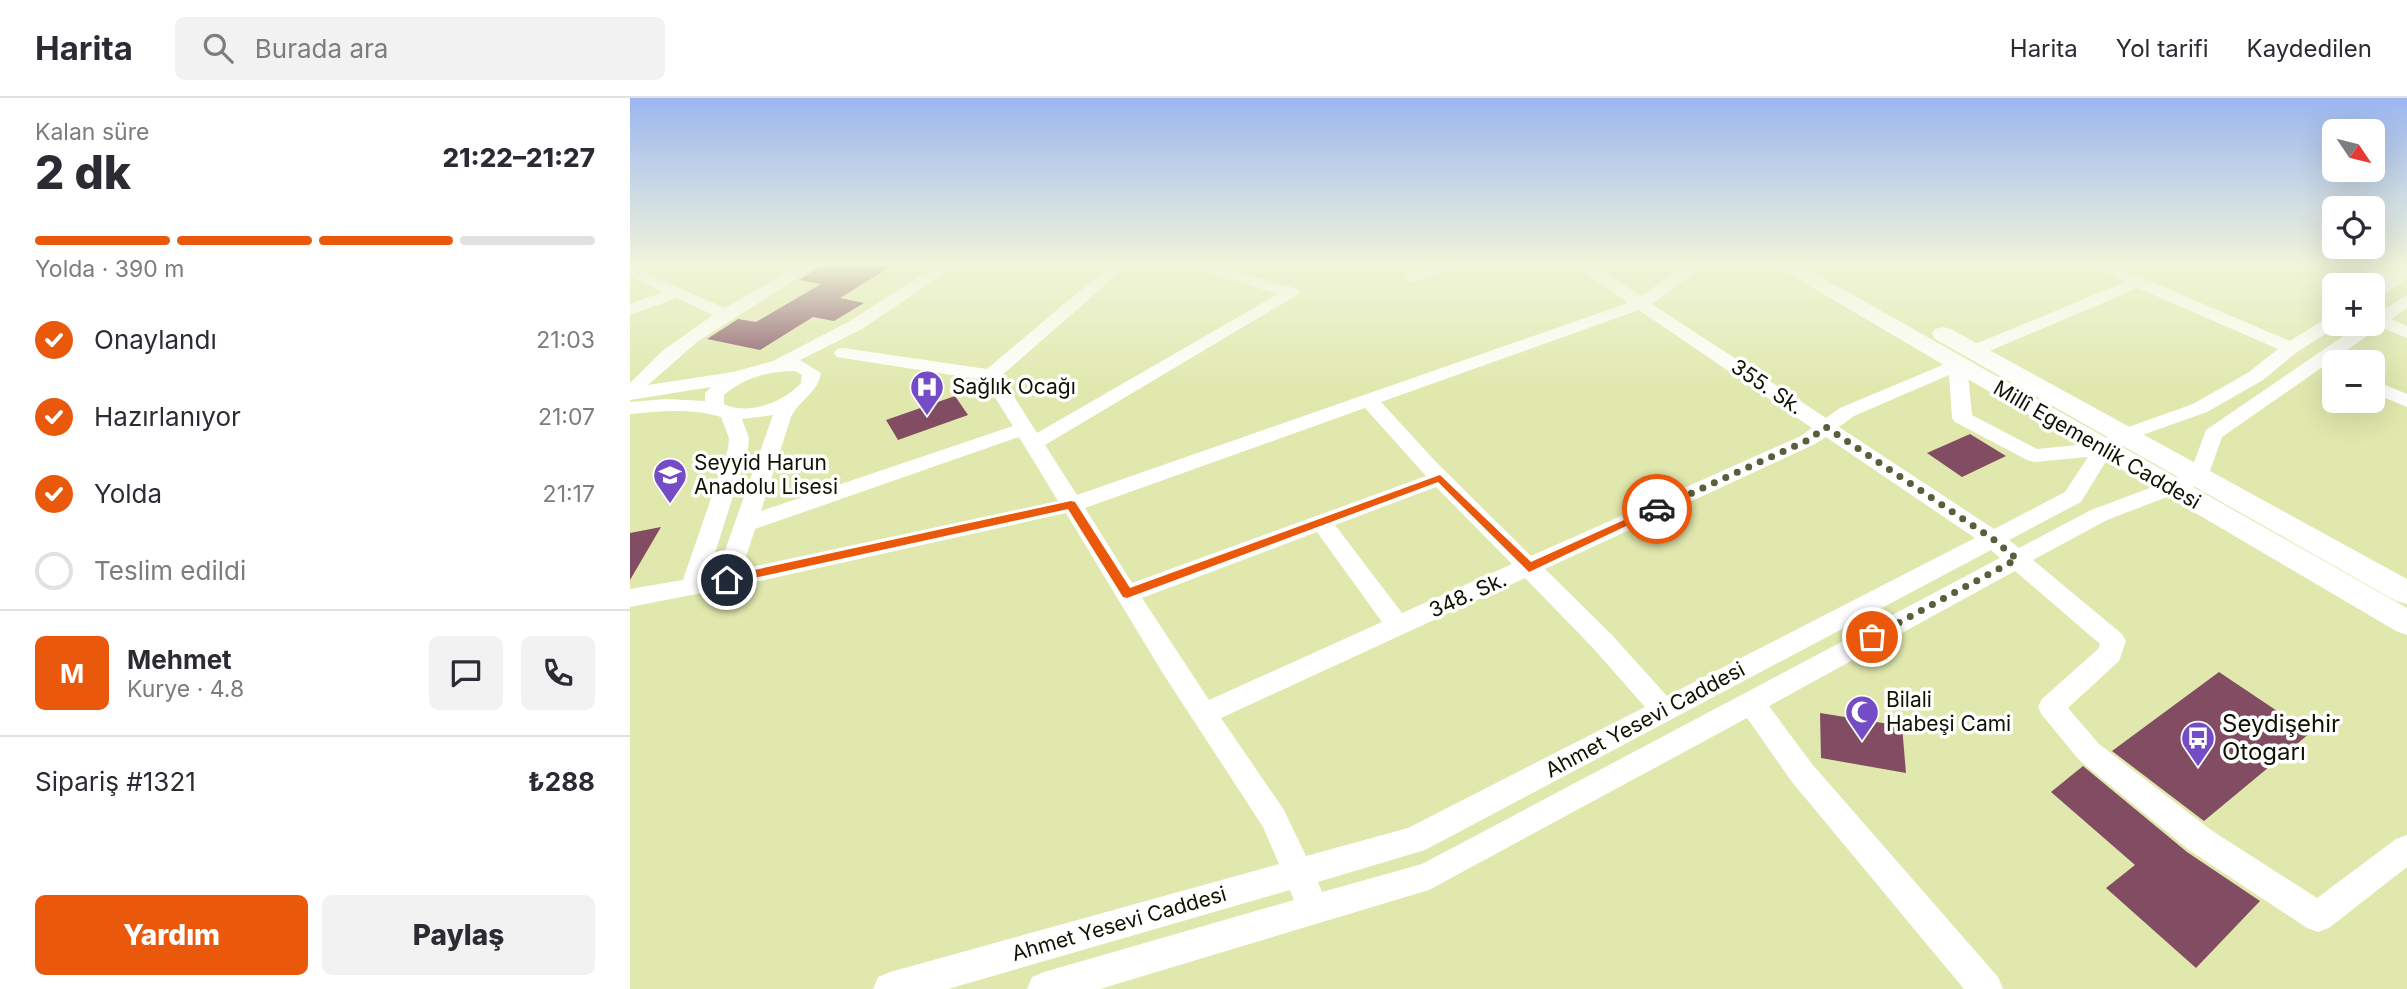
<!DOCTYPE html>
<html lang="tr">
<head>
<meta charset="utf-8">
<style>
  :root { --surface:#fff; --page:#f2f2f3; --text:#2b2b33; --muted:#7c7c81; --line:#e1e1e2; --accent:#ea580c }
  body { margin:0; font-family:Inter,sans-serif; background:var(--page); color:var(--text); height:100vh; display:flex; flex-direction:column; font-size:26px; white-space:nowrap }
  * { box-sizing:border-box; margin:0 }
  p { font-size:23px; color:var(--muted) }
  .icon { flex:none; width:38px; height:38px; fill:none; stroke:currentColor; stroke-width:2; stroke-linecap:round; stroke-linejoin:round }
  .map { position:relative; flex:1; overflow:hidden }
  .sheet { display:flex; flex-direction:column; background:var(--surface); width:630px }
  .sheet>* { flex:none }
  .needle { width:46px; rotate:125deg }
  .fabs { position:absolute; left:1692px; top:21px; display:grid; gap:14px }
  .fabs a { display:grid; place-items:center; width:63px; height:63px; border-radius:10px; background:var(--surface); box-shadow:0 7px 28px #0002; font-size:35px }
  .pin { position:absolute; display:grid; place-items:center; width:60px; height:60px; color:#fff; margin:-30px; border:4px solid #fff; border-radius:50%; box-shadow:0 2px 7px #0007 }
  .courier { position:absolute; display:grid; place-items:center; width:70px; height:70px; margin:-35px; border:5px solid #ea580c; border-radius:50%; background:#fff; color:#222; box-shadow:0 2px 9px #0007 }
  .summary em { font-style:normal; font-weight:800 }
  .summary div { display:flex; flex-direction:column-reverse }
  .summary { display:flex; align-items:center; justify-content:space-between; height:119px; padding:0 35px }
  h1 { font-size:46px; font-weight:800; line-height:52px }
  .bar { display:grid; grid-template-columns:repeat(4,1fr); gap:10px 7px; align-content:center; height:84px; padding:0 35px }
  .bar i { height:9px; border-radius:5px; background:var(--line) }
  .bar .on { background:var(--accent) }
  .bar p { grid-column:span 4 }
  .line { display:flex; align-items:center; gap:18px; padding:0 35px; border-top:2px solid var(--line) }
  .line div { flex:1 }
  .round { display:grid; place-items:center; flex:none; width:74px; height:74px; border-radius:10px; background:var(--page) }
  ol { padding:0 35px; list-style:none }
  li { display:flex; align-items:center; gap:21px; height:77px }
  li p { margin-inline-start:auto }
  li .icon { padding:7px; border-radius:50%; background:var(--accent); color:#fff; stroke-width:4 }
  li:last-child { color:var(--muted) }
  li i { width:38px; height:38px; border:4px solid var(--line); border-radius:50% }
  .primary-button { display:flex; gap:14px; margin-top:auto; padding:14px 35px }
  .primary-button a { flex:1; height:80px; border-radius:10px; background:var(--accent); color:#fff; font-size:28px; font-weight:800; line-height:80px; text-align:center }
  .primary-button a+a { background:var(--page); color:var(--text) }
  header { display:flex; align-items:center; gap:42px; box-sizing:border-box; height:98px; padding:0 35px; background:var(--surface); border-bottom:2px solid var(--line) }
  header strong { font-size:33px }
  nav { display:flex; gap:38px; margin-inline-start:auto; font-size:24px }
  .search { width:490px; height:63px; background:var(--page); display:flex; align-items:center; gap:18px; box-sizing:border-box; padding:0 24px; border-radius:10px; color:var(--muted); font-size:26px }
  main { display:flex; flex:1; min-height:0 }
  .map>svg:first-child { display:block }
  .building { fill:#824d62 }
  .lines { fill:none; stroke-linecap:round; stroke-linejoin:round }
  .minor { fill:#fff; fill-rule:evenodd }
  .major { fill:#fff; fill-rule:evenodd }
  .route { fill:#ea580c }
  .done { stroke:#595e3d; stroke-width:7; stroke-dasharray:0 12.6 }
  .labels { text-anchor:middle; stroke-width:7; stroke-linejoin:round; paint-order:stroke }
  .poi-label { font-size:21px; fill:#111301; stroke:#fff; text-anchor:start }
  .street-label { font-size:21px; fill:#111301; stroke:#fff }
  .near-poi-label { font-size:24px; fill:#111301; stroke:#fff; text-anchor:start }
</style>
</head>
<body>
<header>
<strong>Harita</strong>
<div class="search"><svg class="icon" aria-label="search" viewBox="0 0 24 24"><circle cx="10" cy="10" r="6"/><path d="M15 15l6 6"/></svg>Burada ara</div>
<nav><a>Harita</a><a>Yol tarifi</a><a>Kaydedilen</a></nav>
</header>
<main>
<section class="sheet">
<div class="summary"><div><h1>2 dk</h1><p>Kalan süre</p></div><em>21:22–21:27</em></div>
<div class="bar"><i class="on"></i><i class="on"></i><i class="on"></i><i></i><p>Yolda · 390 m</p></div>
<ol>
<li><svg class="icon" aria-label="check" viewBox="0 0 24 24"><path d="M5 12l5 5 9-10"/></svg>Onaylandı<p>21:03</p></li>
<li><svg class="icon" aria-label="check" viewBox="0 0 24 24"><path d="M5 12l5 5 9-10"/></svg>Hazırlanıyor<p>21:07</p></li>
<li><svg class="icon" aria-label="check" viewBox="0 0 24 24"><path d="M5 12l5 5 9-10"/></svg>Yolda<p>21:17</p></li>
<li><i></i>Teslim edildi</li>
</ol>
<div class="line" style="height:126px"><b class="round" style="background:var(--accent);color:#fff">M</b><div><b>Mehmet</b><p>Kurye · 4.8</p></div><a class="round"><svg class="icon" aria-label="chat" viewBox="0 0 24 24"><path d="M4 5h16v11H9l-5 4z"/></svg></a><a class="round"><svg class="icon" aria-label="phone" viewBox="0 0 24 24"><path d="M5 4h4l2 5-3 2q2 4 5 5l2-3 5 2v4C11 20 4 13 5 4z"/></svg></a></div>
<div class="line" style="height:91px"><div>Sipariş #1321</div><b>₺288</b></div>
<div class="primary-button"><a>Yardım</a><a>Paylaş</a></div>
</section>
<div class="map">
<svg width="1777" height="891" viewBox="0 0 1777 891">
  <rect width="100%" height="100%" fill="#e0e8ad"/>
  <path class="building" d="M192,168h70l-52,32 24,5 -30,18 -21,-4 -53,33 -53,-11 31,-20 18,3 65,-38 -22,-4z
    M325,298l13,19 -70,25 -12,-20z
    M1340,336l36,22 -44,21 -35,-24z
    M31,429l-31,53v-47z
    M1589,574l91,61 -106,88 -92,-70z
    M1190,615l82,13 4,47 -85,-15z
    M1453,668l104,86 73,49 -64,67 -90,-80 29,-23 -84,-73z"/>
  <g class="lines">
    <path class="minor" d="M0,168l95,42 72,-42h20l-120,76 -49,43 85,-13 40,-11 77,-40 85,-55h20l-93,63 -62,31 21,13c-4,21 -21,26 -30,44l-30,94 252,-85 -29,-46 -141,-22 -6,-1 -3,-4 3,-4 6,-1 144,21 122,-103h18l-126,110 36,57 241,-139 -82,-25 -2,-3h26l78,23 2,4 -255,152 32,50 551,-192 -52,-37h19l46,30 43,-30h19l-51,38 174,114 14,-10 112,-47h12l3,4 5,50 65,34 61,-6 22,-13 73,-26 56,-32 29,-23 -140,-61 -158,67h-12l-3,-4 3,-4 157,-65 -32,-16h22l175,75 38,-24 6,-1v8h7l-44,28 -34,28 -56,32 -73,26 -23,15 -30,49 -72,38 10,8 72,-38 99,-37 16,-43 155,-106h12v-8l34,-21v13l-16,11 16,7v12l-27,-11 -158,110 -16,45 -99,38 -74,40 89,74 4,7 -7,20 -51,47 31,36 112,86 106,68 79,-59 11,-4v32l-78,61 -11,4 -11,-4 -118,-78 -110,-90 -37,-45 -4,-8 4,-8 56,-50 2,-5 -85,-73 -246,135 43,58 186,213 5,12h-39l-172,-207 -45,-64 -318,172 -329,99h-73l5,-12 12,-5 250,-72 -4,-10 -342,99h-75l5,-12 12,-5 389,-108 -16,-37 -101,-155 -96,-159 -333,74 -103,20v-18l53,-9 45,-131 1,-11 -8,-21c-29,-9 -61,-6 -91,-3v-12l36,-3 39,2v-8l6,-6 -81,13v-17l32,-32 51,-36 -36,-17 -47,17v-11l33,-12 -33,-16zM1009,212l173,118 -11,8 -270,120 -94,-93 -56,-61zM165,273l7,4 -1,8c-17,19 -53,33 -77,21v-9c21,-18 45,-24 71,-24zM1319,277l3,43 3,4 72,38 7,2 54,-5 -23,35 -71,37 -155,-102 15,-11zM735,310l61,68 -294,107 -47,-75zM143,317l-56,158 -9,2 40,-126 1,-11 -7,-19zM389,339l39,64 -316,68 13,-40zM1196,339l149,101 -308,158 -56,-62 -66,-65 270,-125zM806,389l76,77 -110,49 -67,-88zM687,434l65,90 -173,78 -67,-102zM1361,452l9,8 -578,306 -100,28 -4,-10 107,-32zM895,480l68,70 52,59 -237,121 -102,28 -22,-46 -63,-92z
      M800,168h27l-2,3 -44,13 -8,-5 2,-3z
      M1727,168h23l15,6 6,-6h6v13l-34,22v-12l13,-9z
      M1743,282l34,14v13l-34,-14z"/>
    <path class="major" d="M1146,168h26l605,342v27l-11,-4z
      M1313,229l8,2 456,250v25l-11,-3 -461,-262 -3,-5 3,-5z"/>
  </g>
  <linearGradient id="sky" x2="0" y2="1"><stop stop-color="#9bb6f0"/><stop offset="0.57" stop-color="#f1f5da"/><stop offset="1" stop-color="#f1f5da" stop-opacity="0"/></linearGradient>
  <rect width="1777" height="293" fill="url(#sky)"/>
  <path class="route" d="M810,377l91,87 122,-55 9,2 -133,63 -91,-90 -311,116 -4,-1 -55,-88 -341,75 -6,-4 6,-4 344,-75 4,1 55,86z"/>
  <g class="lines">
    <path class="done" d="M1027,411l151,-69 18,-13 167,112 24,20 -145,78"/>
  </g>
  <defs>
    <g id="hospital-pin" transform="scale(1.75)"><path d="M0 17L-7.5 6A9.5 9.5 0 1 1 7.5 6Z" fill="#744cc5" stroke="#fff"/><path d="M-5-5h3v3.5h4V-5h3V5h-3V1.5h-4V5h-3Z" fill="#fff"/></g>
    <g id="school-pin" transform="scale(1.75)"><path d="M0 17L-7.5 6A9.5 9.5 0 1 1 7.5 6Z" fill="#744cc5" stroke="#fff"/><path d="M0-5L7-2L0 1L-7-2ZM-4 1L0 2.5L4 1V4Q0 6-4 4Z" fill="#fff"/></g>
    <g id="mosque-pin" transform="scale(1.75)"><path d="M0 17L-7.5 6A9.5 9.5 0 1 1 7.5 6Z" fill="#744cc5" stroke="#fff"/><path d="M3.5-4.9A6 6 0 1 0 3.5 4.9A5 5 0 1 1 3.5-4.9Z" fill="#fff"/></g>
    <g id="bus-pin" transform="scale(1.75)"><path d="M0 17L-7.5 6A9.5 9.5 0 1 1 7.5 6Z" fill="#744cc5" stroke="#fff"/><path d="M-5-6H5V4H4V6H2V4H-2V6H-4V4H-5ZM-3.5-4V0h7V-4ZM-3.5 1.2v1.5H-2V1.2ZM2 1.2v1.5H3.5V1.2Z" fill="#fff"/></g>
  </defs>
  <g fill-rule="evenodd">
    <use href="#hospital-pin" x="297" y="289"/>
    <use href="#school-pin" x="40" y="377"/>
    <use href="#mosque-pin" x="1232" y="614"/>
    <use href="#bus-pin" x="1568" y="640"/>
  </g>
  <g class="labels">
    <g class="poi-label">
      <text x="322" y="296">Sağlık Ocağı</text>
      <text x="64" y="372">Seyyid Harun<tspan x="64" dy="24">Anadolu Lisesi</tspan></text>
      <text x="1256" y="609">Bilali<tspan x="1256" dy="24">Habeşi Cami</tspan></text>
    </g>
    <g class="street-label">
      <text transform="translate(1137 289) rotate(34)" y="7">355. Sk.</text>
      <text transform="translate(1467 347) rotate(30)" y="7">Millî Egemenlik Caddesi</text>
      <text transform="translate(838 497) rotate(-24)" y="7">348. Sk.</text>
      <text transform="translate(1015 622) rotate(-28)" y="7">Ahmet Yesevi Caddesi</text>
      <text transform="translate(489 826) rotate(-16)" y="7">Ahmet Yesevi Caddesi</text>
    </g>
    <g class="near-poi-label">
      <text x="1592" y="634">Seydişehir<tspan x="1592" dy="28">Otogarı</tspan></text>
    </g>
  </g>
</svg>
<div class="fabs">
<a><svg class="needle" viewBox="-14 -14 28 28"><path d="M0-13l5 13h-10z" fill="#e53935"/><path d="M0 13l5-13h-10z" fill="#7c7c81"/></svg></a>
<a><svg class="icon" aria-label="locate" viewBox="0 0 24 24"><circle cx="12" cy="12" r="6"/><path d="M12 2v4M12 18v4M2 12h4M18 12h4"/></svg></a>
<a>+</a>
<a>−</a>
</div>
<div class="pin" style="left:1242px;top:539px;background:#ea580c"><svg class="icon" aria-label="bag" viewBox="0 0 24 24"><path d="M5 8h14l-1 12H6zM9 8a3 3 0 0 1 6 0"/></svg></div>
<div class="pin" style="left:97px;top:482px;background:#1f2937"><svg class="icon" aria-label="home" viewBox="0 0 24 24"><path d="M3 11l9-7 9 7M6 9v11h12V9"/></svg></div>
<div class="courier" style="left:1027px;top:411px"><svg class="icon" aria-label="car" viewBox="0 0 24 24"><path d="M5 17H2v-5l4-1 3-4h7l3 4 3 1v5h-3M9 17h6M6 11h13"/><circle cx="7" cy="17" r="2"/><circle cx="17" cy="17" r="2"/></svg></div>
</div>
</main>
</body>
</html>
